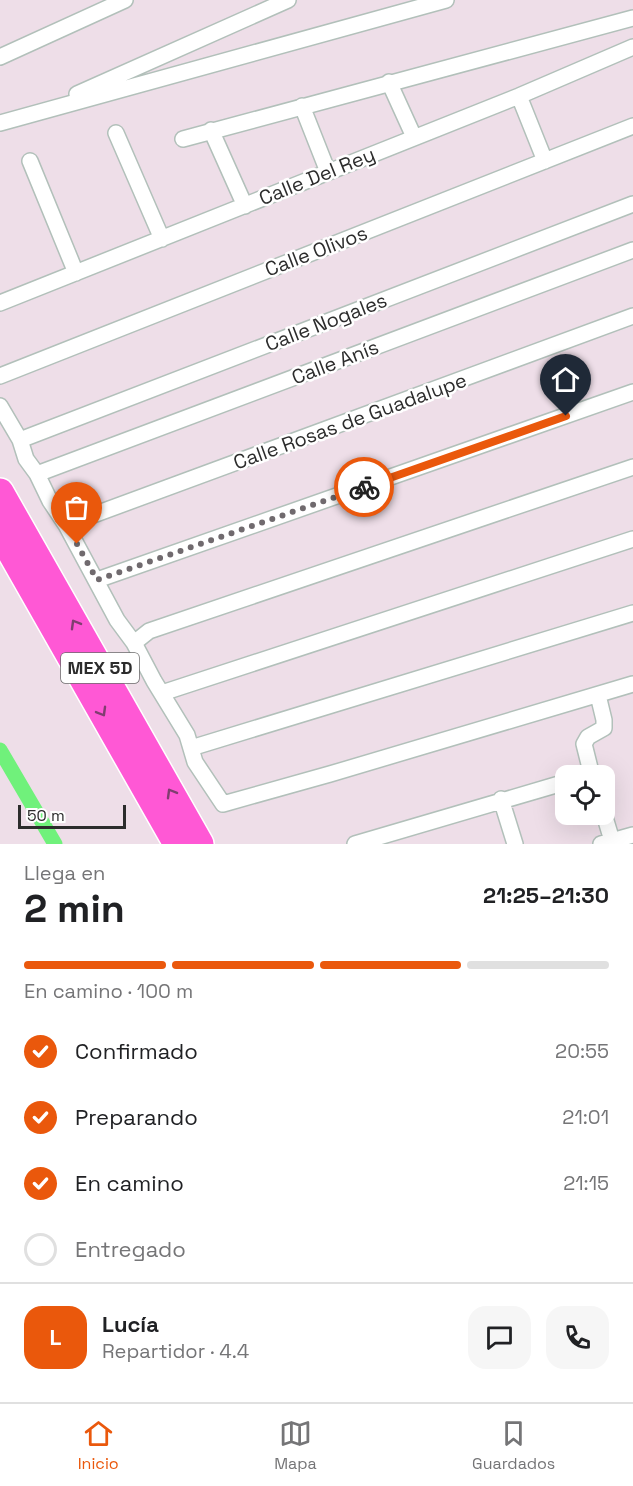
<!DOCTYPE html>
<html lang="es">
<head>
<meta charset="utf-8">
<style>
  :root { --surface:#fff; --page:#f6f6f6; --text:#202124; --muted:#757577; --line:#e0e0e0; --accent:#ea580c }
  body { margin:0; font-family:"Space Grotesk",sans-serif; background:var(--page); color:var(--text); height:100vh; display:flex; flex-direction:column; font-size:22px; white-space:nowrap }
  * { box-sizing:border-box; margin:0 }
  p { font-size:20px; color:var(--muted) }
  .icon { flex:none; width:33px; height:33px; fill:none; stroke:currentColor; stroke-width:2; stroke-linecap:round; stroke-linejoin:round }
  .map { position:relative; height:844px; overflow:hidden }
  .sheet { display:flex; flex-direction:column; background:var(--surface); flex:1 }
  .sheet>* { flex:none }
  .buttons { position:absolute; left:555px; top:765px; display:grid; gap:12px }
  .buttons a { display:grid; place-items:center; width:60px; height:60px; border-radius:12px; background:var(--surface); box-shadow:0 6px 24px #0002; font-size:30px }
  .scale { position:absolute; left:18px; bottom:15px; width:108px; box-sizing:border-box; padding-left:6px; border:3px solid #2c2c2c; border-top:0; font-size:16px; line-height:21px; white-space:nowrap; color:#2c2c2c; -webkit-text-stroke:4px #fff; paint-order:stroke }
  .pin { position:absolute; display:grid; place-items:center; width:51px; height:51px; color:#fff; margin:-62px -26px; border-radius:50% 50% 50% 0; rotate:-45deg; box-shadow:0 0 6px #0007 }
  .pin .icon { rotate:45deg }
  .courier { position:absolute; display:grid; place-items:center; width:60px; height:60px; margin:-30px; border:4px solid #ea580c; border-radius:50%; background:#fff; color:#222; box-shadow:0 2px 8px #0007 }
  .headline em { font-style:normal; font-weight:700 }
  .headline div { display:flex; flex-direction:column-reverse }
  .headline { display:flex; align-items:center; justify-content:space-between; height:102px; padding:0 24px }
  h1 { font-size:39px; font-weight:700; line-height:45px }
  .bar { display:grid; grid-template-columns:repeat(4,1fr); gap:9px 6px; align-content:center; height:72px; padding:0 24px }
  .bar i { height:8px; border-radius:4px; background:var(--line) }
  .bar .on { background:var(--accent) }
  .bar p { grid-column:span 4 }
  .line { display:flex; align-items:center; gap:15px; padding:0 24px; border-top:2px solid var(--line) }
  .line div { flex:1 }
  .round { display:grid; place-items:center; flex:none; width:63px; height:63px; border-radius:18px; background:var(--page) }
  ol { padding:0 24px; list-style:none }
  li { display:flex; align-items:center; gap:18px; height:66px }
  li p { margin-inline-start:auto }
  li .icon { padding:6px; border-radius:50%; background:var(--accent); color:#fff; stroke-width:4 }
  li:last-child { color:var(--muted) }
  li i { width:33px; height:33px; border:3px solid var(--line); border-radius:50% }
  .tab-bar { display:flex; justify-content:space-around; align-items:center; height:84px; border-top:2px solid var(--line); background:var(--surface); font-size:16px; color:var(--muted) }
  .tab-bar a { display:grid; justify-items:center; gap:3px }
  .tab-bar .on { color:var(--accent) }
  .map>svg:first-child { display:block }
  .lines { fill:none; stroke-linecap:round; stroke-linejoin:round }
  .canal { stroke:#70f17b; stroke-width:15 }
  .street-casing { stroke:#b2c0ba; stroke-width:18 }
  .highway-casing { stroke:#fff; stroke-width:30 }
  .street { stroke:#fff; stroke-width:15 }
  .highway { stroke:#ff58d5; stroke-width:27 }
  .oneway { stroke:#803e70 }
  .done { stroke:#706a6e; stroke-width:6; stroke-dasharray:0 10.8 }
  .route { stroke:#ea580c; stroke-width:8 }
  .labels { text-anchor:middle; stroke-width:5; stroke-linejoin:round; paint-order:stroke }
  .shield { fill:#fff; stroke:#6b6b6b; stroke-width:1.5 }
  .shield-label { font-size:18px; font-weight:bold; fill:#2c2c2c }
  .street-label { font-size:20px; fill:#2c2c2c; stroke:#fff }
</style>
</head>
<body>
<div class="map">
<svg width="633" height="844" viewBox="0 0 633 844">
  <rect width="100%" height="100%" fill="#eedee8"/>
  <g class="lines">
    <path class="canal" d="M0,750l55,94"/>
    <g class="street-casing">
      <path id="street" d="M0,57l125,-57
        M389,82l25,55
        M77,94l211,-94
        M519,96l26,65
        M302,106l26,66
        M0,123l446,-123
        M211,130l34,76
        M116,133l46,106
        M183,139l450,-121
        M30,161l46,112
        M0,303l519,-207 114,-49
        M0,376l633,-250
        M0,406l20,34 6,19 11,15 13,27 16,24 51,95 17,23 20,38 33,54 8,27 28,42 107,-30 303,-90
        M20,440l613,-236
        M37,474l596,-224
        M66,525l567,-209
        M97,580l536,-188
        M134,643l15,-12 484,-164
        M162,693l471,-154
        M191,748l442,-135
        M592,776l-8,-32 4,-7 16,-9v-8l-6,-25
        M501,799l14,45
        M604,814l9,30
        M355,844l211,-62
        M601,844l32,-9"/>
    </g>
    <g class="highway-casing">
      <path id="highway" d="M0,492l200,352
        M0,533l177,311"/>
    </g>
    <use href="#street" class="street"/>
    <use href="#highway" class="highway"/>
  </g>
  <defs><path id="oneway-chevron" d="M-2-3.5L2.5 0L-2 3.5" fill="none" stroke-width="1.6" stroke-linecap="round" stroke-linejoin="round" transform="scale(1.5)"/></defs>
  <g class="oneway">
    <use href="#oneway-chevron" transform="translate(75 624) rotate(-120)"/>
    <use href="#oneway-chevron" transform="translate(102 712) rotate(60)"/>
    <use href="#oneway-chevron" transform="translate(171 793) rotate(-120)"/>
  </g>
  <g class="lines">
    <path class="done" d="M77,544l20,36 267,-93"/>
    <path class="route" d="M364,487l202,-71"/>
  </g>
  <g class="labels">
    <rect class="shield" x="61" y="653" width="78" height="30" rx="4.5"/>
    <g class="shield-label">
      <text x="100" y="674">MEX 5D</text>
    </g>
    <g class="street-label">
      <text transform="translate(317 176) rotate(-22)" y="7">Calle Del Rey</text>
      <text transform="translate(316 251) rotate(-21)" y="7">Calle Olivos</text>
      <text transform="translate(326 322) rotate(-21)" y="7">Calle Nogales</text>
      <text transform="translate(335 362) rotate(-21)" y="7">Calle Anís</text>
      <text transform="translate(350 421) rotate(-20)" y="7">Calle Rosas de Guadalupe</text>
    </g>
  </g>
</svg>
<div class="buttons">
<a><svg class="icon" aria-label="locate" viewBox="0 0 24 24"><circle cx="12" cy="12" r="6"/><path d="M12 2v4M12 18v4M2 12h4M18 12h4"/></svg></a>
</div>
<div class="scale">50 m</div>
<div class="pin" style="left:77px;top:544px;background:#ea580c"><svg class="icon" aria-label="bag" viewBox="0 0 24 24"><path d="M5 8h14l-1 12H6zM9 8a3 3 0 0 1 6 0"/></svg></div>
<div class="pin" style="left:566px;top:416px;background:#1f2937"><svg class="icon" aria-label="home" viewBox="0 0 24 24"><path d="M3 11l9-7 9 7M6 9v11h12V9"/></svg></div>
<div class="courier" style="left:364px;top:487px"><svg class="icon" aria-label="bike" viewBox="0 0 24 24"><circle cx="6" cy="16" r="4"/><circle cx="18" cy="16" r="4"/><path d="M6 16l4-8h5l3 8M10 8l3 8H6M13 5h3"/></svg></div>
</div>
<section class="sheet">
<div class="headline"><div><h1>2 min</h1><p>Llega en</p></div><em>21:25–21:30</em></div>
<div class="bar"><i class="on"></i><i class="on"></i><i class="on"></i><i></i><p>En camino · 100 m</p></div>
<ol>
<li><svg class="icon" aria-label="check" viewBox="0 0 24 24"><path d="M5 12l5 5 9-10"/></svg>Confirmado<p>20:55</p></li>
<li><svg class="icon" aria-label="check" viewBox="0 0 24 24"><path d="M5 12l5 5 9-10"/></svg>Preparando<p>21:01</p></li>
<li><svg class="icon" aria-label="check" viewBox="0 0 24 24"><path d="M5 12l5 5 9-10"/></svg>En camino<p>21:15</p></li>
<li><i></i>Entregado</li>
</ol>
<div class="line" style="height:108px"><b class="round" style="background:var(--accent);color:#fff">L</b><div><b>Lucía</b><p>Repartidor · 4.4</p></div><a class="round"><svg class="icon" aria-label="chat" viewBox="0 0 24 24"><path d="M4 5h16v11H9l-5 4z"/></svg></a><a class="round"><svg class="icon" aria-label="phone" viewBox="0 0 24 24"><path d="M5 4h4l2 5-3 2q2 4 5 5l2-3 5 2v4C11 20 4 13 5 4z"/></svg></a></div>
</section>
<nav class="tab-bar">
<a class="on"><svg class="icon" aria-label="home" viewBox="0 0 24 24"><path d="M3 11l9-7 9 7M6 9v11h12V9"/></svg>Inicio</a>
<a><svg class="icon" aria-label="map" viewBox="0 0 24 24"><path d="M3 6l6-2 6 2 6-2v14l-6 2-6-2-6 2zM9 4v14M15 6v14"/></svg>Mapa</a>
<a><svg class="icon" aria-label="saved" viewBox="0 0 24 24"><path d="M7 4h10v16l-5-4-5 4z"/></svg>Guardados</a>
</nav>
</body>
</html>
